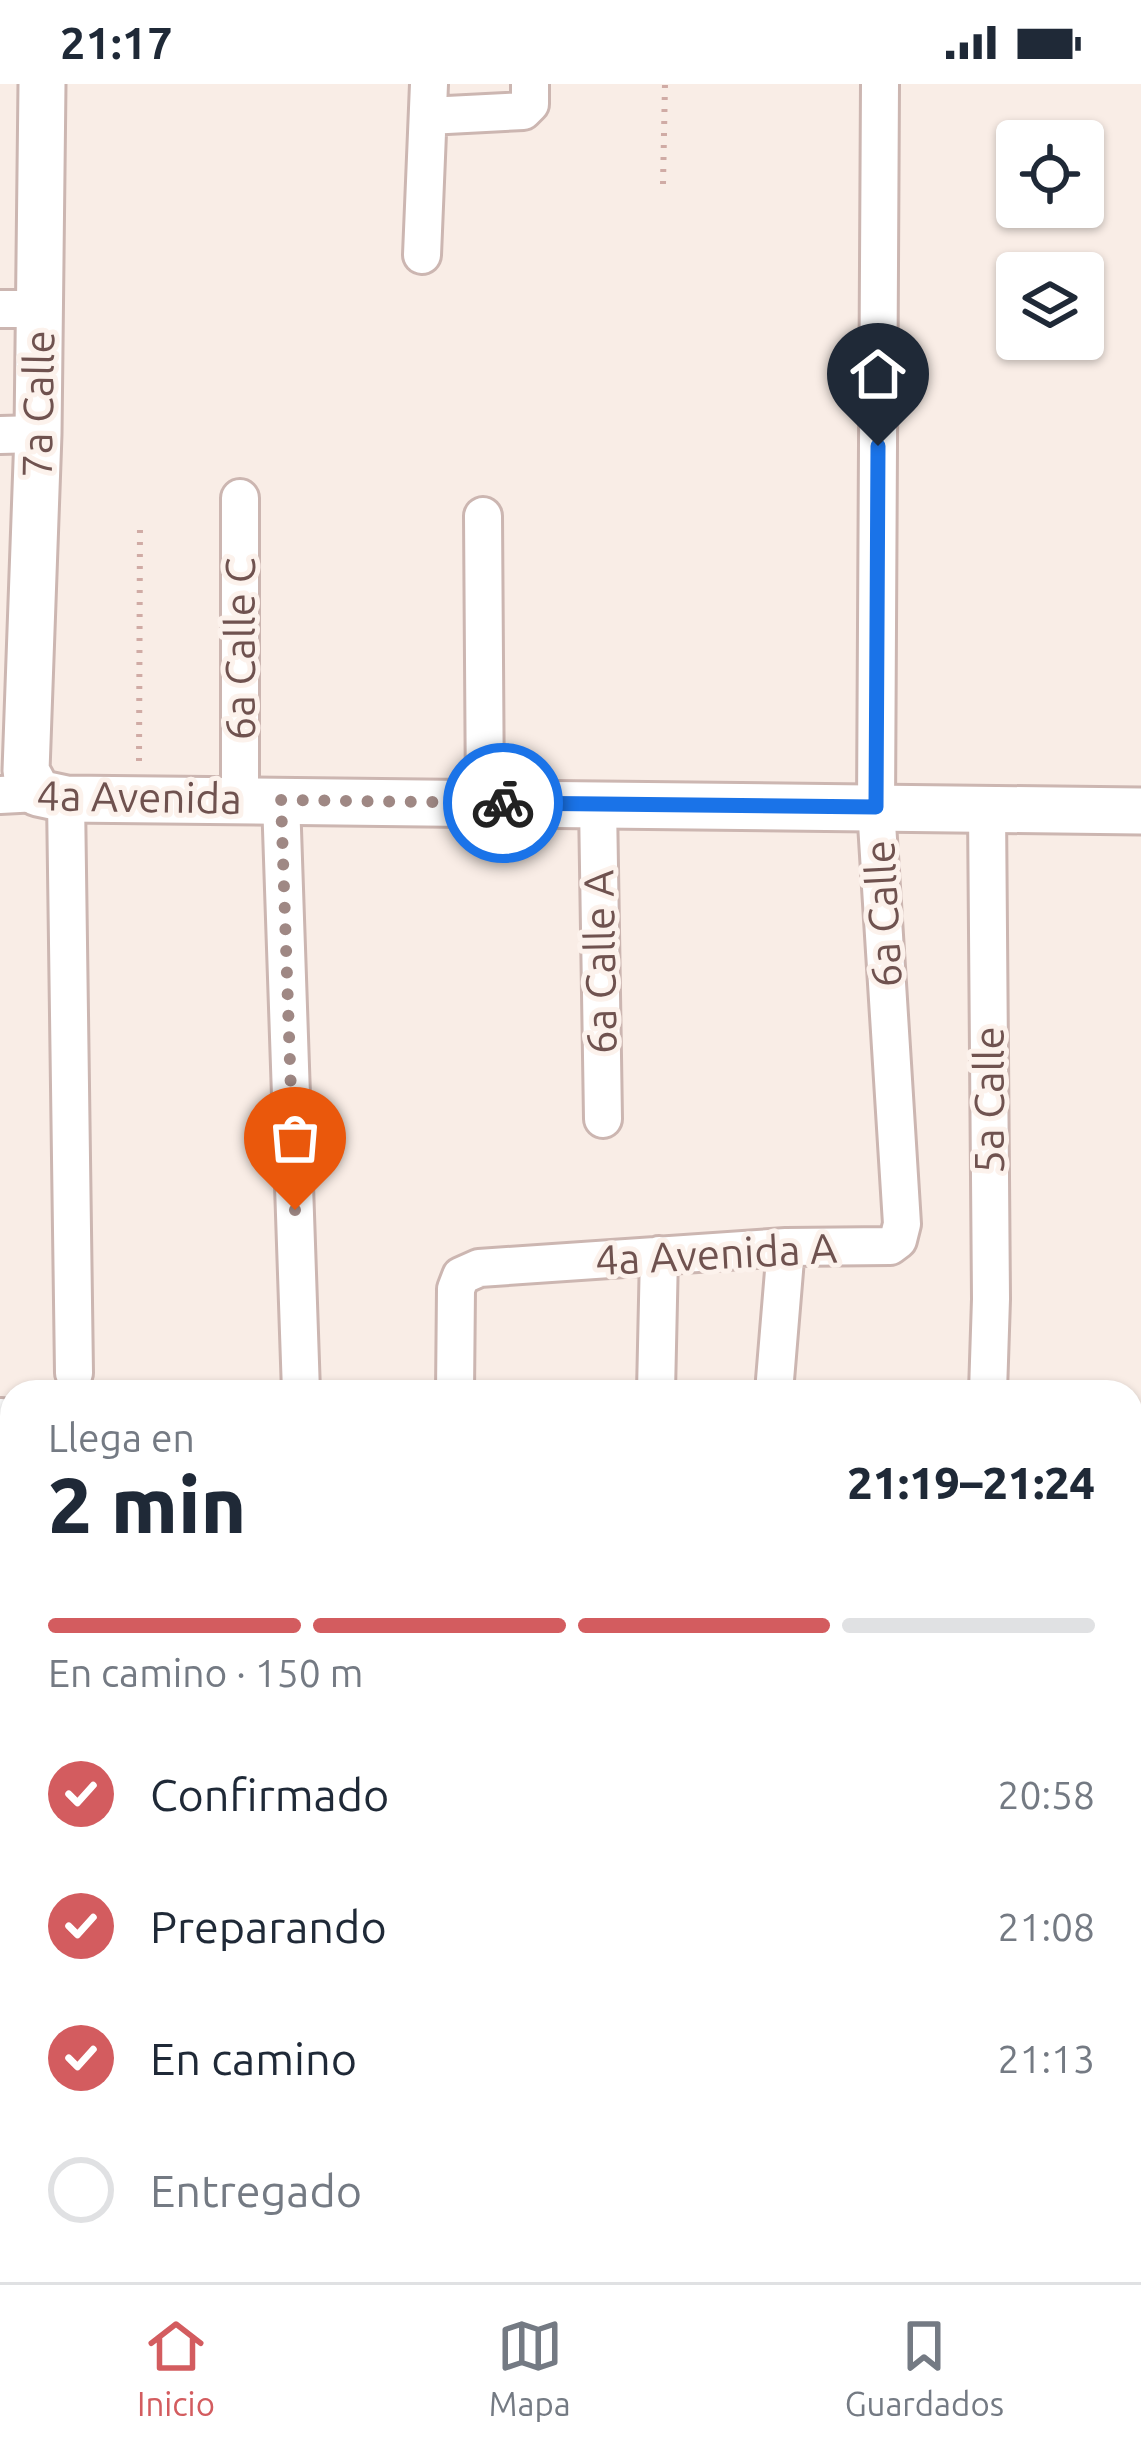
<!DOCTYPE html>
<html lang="es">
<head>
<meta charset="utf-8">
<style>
  :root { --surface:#fff; --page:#f6f6f7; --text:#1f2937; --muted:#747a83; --line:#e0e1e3; --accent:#d35c5f }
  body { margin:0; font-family:Ubuntu,sans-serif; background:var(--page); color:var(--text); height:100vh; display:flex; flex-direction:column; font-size:45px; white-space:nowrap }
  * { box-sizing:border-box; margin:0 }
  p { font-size:39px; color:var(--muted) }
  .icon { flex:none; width:66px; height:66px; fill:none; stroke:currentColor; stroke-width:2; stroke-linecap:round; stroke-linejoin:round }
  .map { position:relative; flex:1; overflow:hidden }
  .details { position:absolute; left:0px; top:1296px; width:1143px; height:903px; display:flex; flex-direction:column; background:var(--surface); border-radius:36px 36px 0 0; box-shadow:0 3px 9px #0004 }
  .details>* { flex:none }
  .fabs { position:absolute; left:996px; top:36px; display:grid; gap:24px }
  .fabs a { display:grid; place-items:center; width:108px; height:108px; border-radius:12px; background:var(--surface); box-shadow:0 3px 9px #0004; font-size:60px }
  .pin { position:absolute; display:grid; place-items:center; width:102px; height:102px; color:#fff; margin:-123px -51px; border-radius:50% 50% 50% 0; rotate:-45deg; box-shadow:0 0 12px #0007 }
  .pin .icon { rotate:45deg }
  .courier { position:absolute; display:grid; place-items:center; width:120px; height:120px; margin:-60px; border:9px solid #1a73e8; border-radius:50%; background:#fff; color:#222; box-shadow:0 3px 15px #0007 }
  .overview em { font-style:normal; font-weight:800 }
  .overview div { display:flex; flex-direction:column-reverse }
  .overview { display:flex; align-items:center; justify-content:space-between; height:204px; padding:0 48px }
  h1 { font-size:78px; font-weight:800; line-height:90px }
  .bar { display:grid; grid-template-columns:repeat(4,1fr); gap:18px 12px; align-content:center; height:144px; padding:0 48px }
  .bar i { height:15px; border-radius:9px; background:var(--line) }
  .bar .current { background:var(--accent) }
  .bar p { grid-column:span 4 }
  ol { padding:0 48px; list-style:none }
  li { display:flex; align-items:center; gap:36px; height:132px }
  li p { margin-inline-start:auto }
  li .icon { padding:12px; border-radius:50%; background:var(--accent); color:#fff; stroke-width:4 }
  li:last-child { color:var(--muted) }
  li i { width:66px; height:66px; border:6px solid var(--line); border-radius:50% }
  .status { display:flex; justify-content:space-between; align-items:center; height:84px; padding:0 60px; background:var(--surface); direction:ltr }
  .status svg { height:33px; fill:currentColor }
  .tabs { display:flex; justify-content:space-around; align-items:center; height:168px; border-top:3px solid var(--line); background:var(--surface); font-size:33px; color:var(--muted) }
  .tabs a { display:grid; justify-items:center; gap:6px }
  .tabs .current { color:var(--accent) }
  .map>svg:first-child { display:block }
  .green { fill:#dbe5c7 }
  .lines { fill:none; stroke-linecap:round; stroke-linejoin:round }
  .stream { stroke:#a5d0cc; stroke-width:10 }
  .minor-casing { stroke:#ccb6b1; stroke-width:42 }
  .tertiary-casing { stroke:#ccb6b1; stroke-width:51 }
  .path { stroke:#d0aba5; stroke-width:6; stroke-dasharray:3 9; stroke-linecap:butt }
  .minor { stroke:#fff; stroke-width:36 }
  .tertiary { stroke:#fff; stroke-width:45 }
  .done { stroke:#9f8884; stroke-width:12; stroke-dasharray:0 21.6 }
  .route { stroke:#1a73e8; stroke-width:15 }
  .labels { text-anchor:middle; stroke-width:10; stroke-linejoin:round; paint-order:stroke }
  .street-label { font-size:42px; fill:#6f524f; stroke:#fcf2ec }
</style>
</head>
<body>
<div class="status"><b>21:17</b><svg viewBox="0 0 49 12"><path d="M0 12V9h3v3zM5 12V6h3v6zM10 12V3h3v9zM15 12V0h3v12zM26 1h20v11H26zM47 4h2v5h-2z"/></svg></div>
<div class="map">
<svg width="1141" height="2198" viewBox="0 0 1141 2198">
  <rect width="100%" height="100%" fill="#f9ede6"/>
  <path class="green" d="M0,1699h12v488h574l-20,11h-566z"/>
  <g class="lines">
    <path class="stream" d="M0,1912l12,-2
      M670,2187l13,11
      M983,2198l21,-9"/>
    <g class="minor-casing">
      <path id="minor" d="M428,32l95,-5 7,-7v-20
        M422,171l7,-171
        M0,225h40
        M0,351l38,-1
        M240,414v301
        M483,432l2,287
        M0,711l38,-2
        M66,715l8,574
        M281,716l20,592
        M598,720l5,315
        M987,725l4,490 -3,93
        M455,1308l1,-103 5,-13 18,-8 307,-21 104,-1 8,-6 4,-16 -26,-417 4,-723
        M656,1308l3,-137
        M774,1308l12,-145
        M0,1333l12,1
        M0,1485l12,7
        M1131,1589l10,1"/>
    </g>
    <g class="tertiary-casing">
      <path id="tertiary" d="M42,0l-4,350 -12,337 12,22 28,6 1075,12"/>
    </g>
    <path class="path" d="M663,100l2,-100
      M139,677l1,-236
      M0,2172l12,1"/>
    <use href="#minor" class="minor"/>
    <use href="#tertiary" class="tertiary"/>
  </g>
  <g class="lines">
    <path class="done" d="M295,1126l-14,-410 222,3"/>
    <path class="route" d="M503,719l373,4 2,-361"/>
  </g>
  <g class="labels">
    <g class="street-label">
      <text transform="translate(38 320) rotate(-89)" y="15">7a Calle</text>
      <text transform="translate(240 565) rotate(-90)" y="15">6a Calle C</text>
      <text transform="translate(139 713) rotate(1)" y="15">4a Avenida</text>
      <text transform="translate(883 830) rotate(-93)" y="15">6a Calle</text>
      <text transform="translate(600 878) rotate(-91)" y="15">6a Calle A</text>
      <text transform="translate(989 1016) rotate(-90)" y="15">5a Calle</text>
      <text transform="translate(716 1170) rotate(-3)" y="15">4a Avenida A</text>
    </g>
  </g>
</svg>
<div class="fabs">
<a><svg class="icon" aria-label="locate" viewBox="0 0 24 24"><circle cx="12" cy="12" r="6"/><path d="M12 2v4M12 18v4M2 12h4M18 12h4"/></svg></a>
<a><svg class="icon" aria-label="layers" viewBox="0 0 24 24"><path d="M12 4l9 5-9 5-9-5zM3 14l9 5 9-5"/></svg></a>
</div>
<div class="pin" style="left:295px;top:1126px;background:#ea580c"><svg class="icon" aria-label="bag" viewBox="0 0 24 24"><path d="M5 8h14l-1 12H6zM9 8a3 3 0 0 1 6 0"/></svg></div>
<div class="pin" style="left:878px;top:362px;background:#1f2937"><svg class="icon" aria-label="home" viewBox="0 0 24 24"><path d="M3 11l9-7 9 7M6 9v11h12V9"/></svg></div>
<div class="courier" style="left:503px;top:719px"><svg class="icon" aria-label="bike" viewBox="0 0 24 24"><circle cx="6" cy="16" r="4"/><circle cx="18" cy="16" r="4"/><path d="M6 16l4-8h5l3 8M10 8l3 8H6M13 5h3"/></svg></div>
<section class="details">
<div class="overview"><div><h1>2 min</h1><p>Llega en</p></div><em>21:19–21:24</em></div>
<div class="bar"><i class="current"></i><i class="current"></i><i class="current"></i><i></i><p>En camino · 150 m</p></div>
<ol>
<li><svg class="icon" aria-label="check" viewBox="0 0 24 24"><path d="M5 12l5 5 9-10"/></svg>Confirmado<p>20:58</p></li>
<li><svg class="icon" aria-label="check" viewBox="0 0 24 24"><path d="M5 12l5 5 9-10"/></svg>Preparando<p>21:08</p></li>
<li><svg class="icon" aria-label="check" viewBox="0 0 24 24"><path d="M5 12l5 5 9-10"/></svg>En camino<p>21:13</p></li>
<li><i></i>Entregado</li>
</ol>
</section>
</div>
<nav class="tabs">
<a class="current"><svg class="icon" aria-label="home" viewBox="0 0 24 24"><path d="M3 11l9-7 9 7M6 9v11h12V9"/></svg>Inicio</a>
<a><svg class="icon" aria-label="map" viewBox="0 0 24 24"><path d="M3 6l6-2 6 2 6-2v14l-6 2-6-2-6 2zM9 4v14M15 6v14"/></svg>Mapa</a>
<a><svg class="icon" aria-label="saved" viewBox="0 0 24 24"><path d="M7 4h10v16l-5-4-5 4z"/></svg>Guardados</a>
</nav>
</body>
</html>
